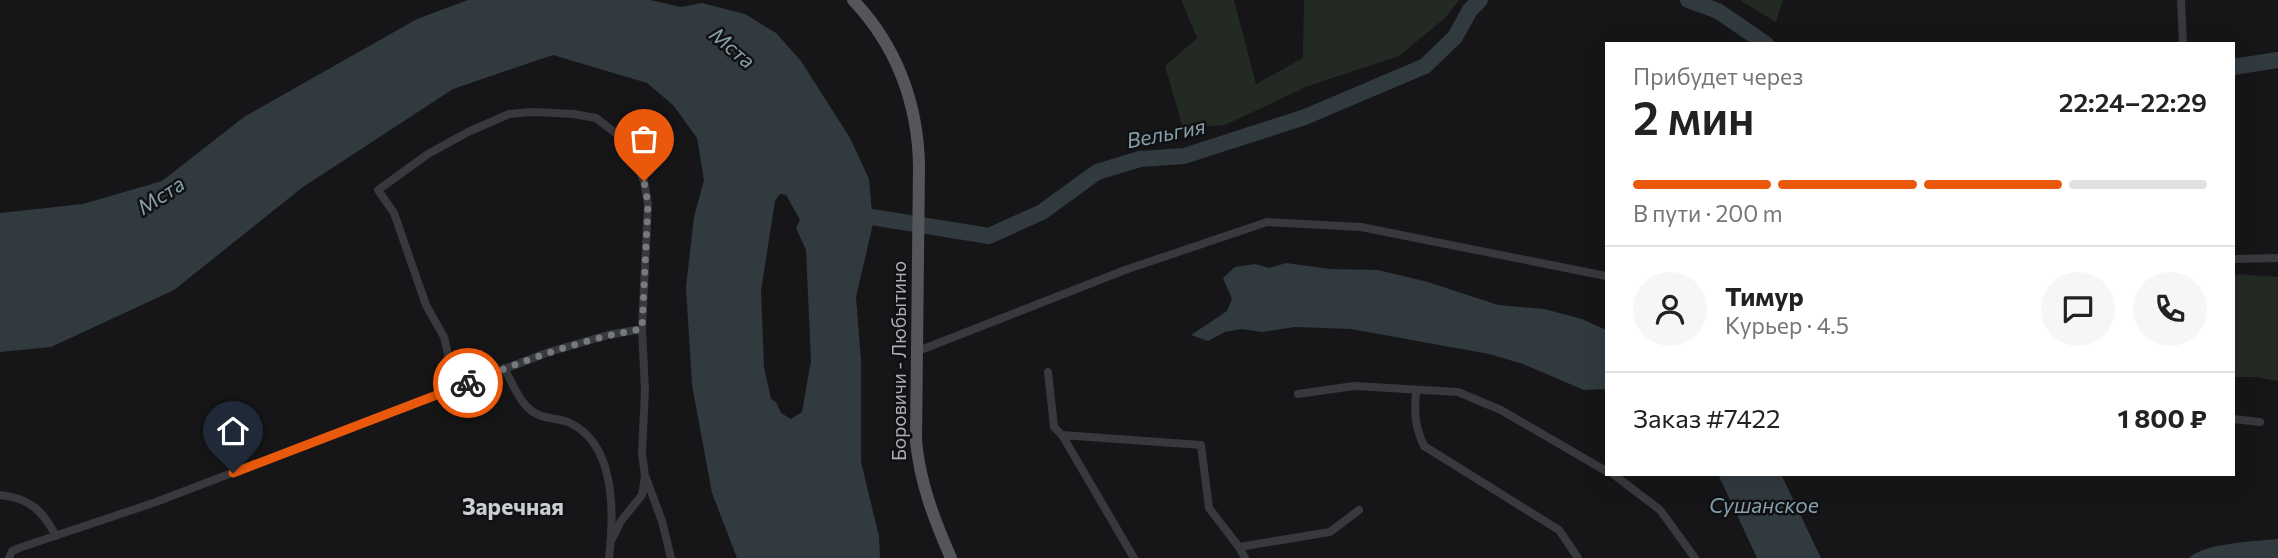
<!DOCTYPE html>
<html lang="ru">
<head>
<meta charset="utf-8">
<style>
  :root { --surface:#fff; --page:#f6f6f6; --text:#222; --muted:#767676; --line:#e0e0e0; --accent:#ea580c }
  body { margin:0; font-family:Commissioner,sans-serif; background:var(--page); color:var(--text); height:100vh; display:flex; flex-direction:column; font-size:26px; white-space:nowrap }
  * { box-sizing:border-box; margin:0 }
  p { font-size:23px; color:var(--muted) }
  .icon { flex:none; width:38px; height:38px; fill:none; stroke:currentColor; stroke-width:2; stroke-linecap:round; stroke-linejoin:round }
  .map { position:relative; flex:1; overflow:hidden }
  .details { position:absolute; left:1605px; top:42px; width:630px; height:434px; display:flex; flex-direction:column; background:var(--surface); border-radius:0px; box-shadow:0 7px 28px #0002 }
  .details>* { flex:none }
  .pin { position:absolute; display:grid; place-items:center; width:60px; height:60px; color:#fff; margin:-72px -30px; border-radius:50% 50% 50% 0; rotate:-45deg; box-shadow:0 0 7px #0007 }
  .pin .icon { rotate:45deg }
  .courier { position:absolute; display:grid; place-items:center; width:70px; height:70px; margin:-35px; border:5px solid #ea580c; border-radius:50%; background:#fff; color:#222; box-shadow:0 2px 9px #0007 }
  .summary em { font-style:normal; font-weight:600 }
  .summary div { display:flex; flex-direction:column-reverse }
  .summary { display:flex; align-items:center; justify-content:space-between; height:119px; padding:0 28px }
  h1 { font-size:46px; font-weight:600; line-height:52px }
  .bar { display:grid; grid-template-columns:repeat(4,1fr); gap:10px 7px; align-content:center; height:84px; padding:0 28px }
  .bar i { height:9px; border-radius:5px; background:var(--line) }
  .bar .current { background:var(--accent) }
  .bar p { grid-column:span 4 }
  .line { display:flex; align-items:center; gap:18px; padding:0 28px; border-top:2px solid var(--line) }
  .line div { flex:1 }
  .round { display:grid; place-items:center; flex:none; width:74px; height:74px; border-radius:37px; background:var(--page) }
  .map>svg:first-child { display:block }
  .green { fill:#232a23 }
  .water { fill:#313a3f; fill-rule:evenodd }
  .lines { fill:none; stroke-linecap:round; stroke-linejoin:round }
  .river { stroke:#313a3f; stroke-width:16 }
  .minor { stroke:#38393c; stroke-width:8 }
  .primary { stroke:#54565b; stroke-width:12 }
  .done { stroke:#76797f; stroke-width:7; stroke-dasharray:0 12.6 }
  .route { stroke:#ea580c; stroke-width:9 }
  .labels { text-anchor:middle; stroke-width:5; stroke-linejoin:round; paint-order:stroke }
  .street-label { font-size:19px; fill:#aaafb6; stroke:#111113 }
  .water-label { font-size:21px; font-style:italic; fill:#85a0ad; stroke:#111113 }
  .quarter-label { font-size:23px; font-weight:bold; fill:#caced3; stroke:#111113 }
</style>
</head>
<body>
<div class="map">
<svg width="2278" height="558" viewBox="0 0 2278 558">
  <rect width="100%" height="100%" fill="#161618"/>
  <path class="green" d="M1181,0h53l22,84 47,-26 1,-58h155l-14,18 -46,38 -91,30 -83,39 -42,3 -18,-62 32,-28z
    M1740,0h43l-7,22z
    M2238,274l40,3v104l-22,-4h-23v-101z"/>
  <path class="water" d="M468,0h182l31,7 21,-4 43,11 31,19 25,28 49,77 19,41 4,45 -17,73 5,64v101l18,74 1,22h-143l-25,-65 -20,-108 -6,-98 8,-70 10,-37 -7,-42 -24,-33 -26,-22 -94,-28 -100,34 -150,98 -129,103 -123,57 -51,5v-139l83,-9 79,-23 82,-64 173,-98zM780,194l6,1 14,25 -4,8 10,22 5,111 -9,51 -11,7 -10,-6 -5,-11 -5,-3 -7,-32 -3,-76 14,-90z
    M1286,263l44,6 48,1 50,12 70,23 46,4 38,10 24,11v59l-22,1 -61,-26 -34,-10 -138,-25 -56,-2 -33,5 -21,-3 -16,3 -17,9 -17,-6 36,-24 5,-12 -9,-21 12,-11 20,-3 14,4z
    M1718,474h63l40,84h-64z
    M2278,539v19h-89c15,-15 67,-17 89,-19z"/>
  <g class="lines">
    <path class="river" d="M1688,0l30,11 48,33
      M2233,67l45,-7
      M853,214l136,22 53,-24 55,-40 43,-13 44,-3 121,-39 120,-51 30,-29 15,-27 10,-10"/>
    <path class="minor" d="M2181,0l2,44
      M2233,259l45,-1
      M918,351l207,-81 142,-48 94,5 245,49
      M504,368c9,16 17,40 35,47 9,4 21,3 31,8 46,22 44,92 39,135
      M1048,372l6,55 8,8 72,123
      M456,388l-12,-51 -18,-32 -32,-92 -16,-23 50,-36 40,-22 41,-18 24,-2 41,2 22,4 30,23 18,40 4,23 -6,125 3,61 -3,63 3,23 -3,19 -21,26 -10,20
      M1416,392c-2,20 -1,35 8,54l135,84 19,28
      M1298,394l56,-8 104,6 43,18 105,61
      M2233,419l27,3
      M1062,435l139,10 8,63 30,39 91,-15 29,-22
      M1613,474l47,36 35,48
      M646,478l16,43 9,37
      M0,495c30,3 43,16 56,41
      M1239,547l6,11
      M9,558l3,-7 10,-4 134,-45 393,-150 59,-17 34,-6"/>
    <path class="primary" d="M853,0c43,45 65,103 66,166l-3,275c4,42 18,78 35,117"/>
  </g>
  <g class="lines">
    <path class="done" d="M468,383c57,-23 114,-44 174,-54l6,-125 -4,-23"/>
    <path class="route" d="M233,473l235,-90"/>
  </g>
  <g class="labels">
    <g class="street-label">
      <text transform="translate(899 361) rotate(-90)" y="7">Боровичи - Любытино</text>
    </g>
    <g class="water-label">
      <text transform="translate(732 48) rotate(40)" y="7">Мста</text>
      <text transform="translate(1166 134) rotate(-11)" y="7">Вельгия</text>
      <text transform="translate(161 196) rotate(-33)" y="7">Мста</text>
      <text x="1764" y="513">Сушанское</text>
    </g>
    <g class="quarter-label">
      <text x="513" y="515">Заречная</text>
    </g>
  </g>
</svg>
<div class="pin" style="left:644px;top:181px;background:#ea580c"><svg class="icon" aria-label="bag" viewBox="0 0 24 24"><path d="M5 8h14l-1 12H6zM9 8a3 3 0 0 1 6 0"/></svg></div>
<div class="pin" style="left:233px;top:473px;background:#1f2937"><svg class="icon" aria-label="home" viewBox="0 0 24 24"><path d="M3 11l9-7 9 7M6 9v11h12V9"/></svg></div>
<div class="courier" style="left:468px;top:383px"><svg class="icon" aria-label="bike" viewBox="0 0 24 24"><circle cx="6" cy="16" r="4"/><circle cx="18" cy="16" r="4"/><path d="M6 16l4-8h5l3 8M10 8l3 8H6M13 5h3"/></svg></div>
<section class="details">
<div class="summary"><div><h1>2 мин</h1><p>Прибудет через</p></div><em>22:24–22:29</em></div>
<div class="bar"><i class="current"></i><i class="current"></i><i class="current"></i><i></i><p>В пути · 200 m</p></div>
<div class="line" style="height:126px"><a class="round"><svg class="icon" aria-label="person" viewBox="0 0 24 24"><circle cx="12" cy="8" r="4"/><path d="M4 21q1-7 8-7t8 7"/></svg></a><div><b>Тимур</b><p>Курьер · 4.5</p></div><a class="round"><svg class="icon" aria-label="chat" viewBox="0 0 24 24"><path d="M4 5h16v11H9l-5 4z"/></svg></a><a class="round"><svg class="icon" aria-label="phone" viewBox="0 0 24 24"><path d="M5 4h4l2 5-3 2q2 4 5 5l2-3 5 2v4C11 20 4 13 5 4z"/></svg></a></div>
<div class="line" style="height:91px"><div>Заказ #7422</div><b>1 800 ₽</b></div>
</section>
</div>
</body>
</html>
